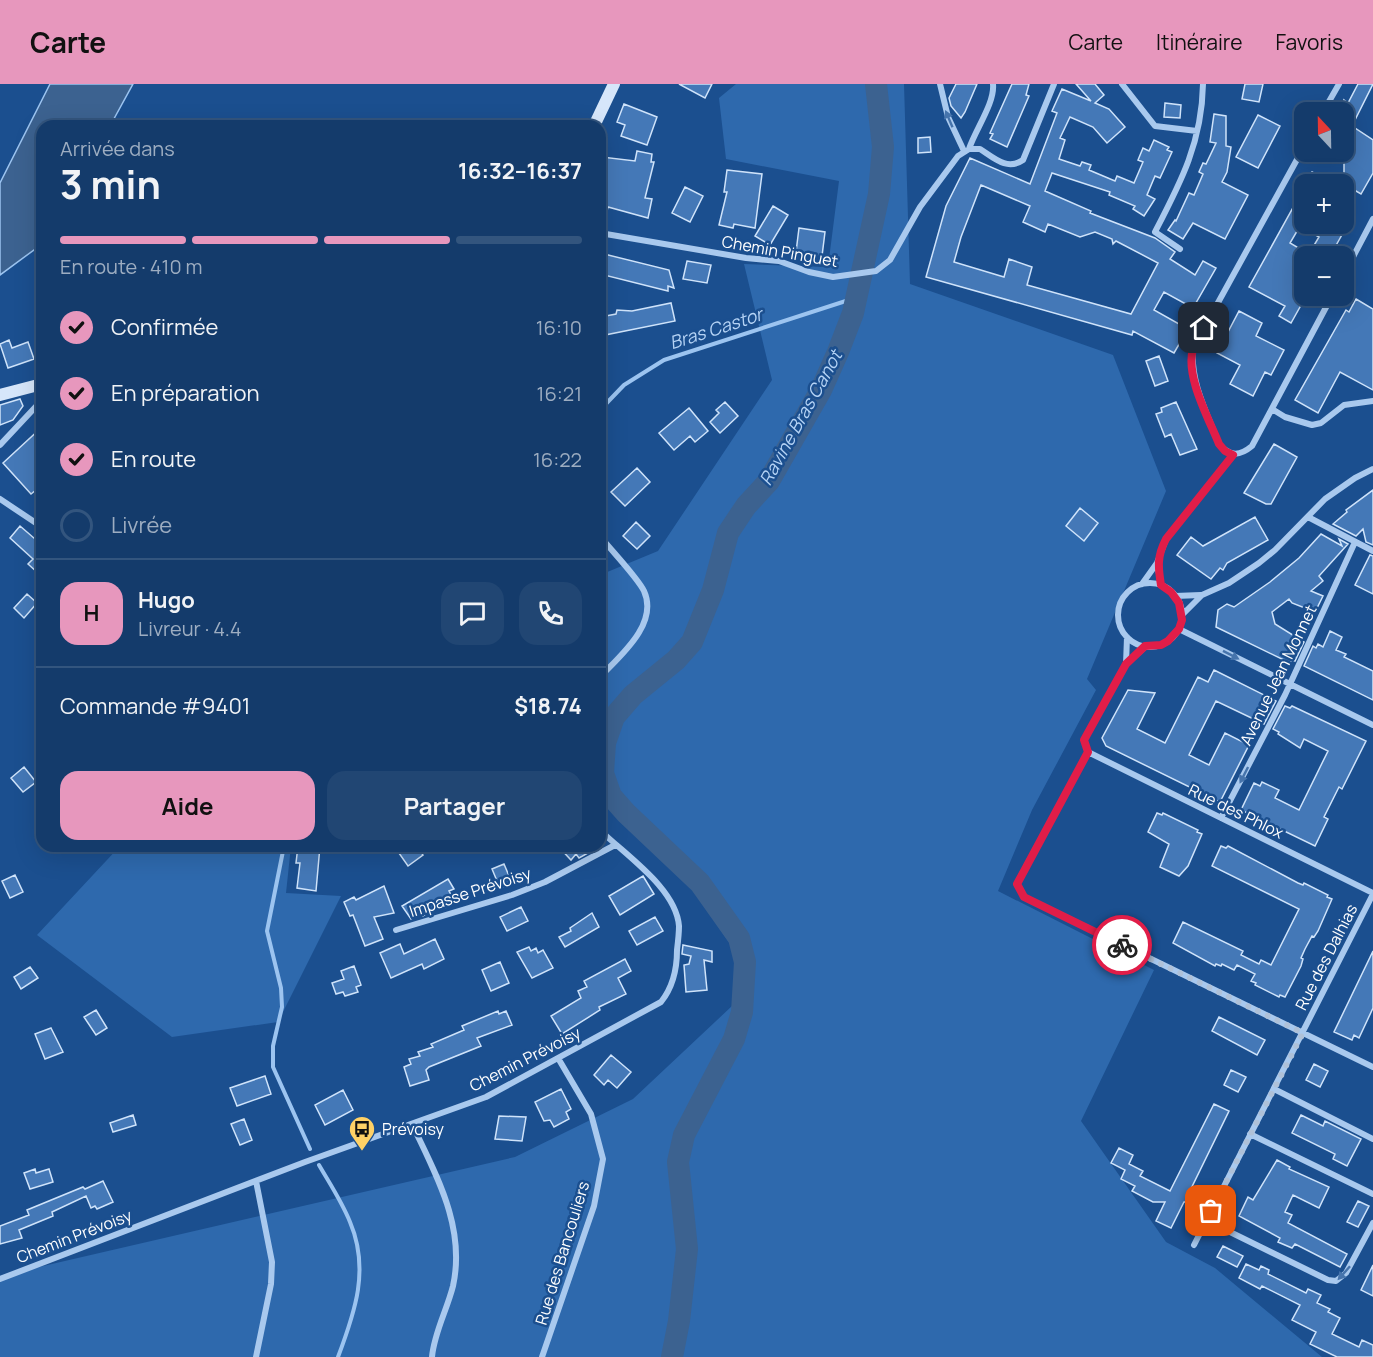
<!DOCTYPE html>
<html lang="fr">
<head>
<meta charset="utf-8">
<style>
  :root { --surface:#143b6b; --page:#214673; --text:#f1f3f6; --muted:#9dadc1; --line:#33557e; --accent:#e797bd }
  body { margin:0; font-family:Manrope,sans-serif; background:var(--page); color:var(--text); height:100vh; display:flex; flex-direction:column; font-size:22px; white-space:nowrap }
  * { box-sizing:border-box; margin:0 }
  p { font-size:20px; color:var(--muted) }
  .icon { flex:none; width:33px; height:33px; fill:none; stroke:currentColor; stroke-width:2; stroke-linecap:round; stroke-linejoin:round }
  .map { position:relative; flex:1; overflow:hidden }
  .details { position:absolute; left:36px; top:36px; width:570px; height:732px; display:flex; flex-direction:column; background:var(--surface); border-radius:18px; box-shadow:0 6px 24px #0002,0 0 0 2px var(--line) }
  .details>* { flex:none }
  .needle { width:39px; rotate:338deg }
  .controls { position:absolute; left:1294px; top:18px; display:grid; gap:12px }
  .controls a { display:grid; place-items:center; width:60px; height:60px; border-radius:12px; background:var(--surface); box-shadow:0 6px 24px #0002,0 0 0 2px var(--line); font-size:30px }
  .pin { position:absolute; display:grid; place-items:center; width:51px; height:51px; color:#fff; margin:-26px; border-radius:12px; box-shadow:0 3px 9px #0006 }
  .courier { position:absolute; display:grid; place-items:center; width:60px; height:60px; margin:-30px; border:4px solid #e11d48; border-radius:50%; background:#fff; color:#222; box-shadow:0 2px 8px #0007 }
  .head em { font-style:normal; font-weight:700 }
  .head div { display:flex; flex-direction:column-reverse }
  .head { display:flex; align-items:center; justify-content:space-between; height:102px; padding:0 24px }
  h1 { font-size:39px; font-weight:700; line-height:45px }
  .bar { display:grid; grid-template-columns:repeat(4,1fr); gap:9px 6px; align-content:center; height:72px; padding:0 24px }
  .bar i { height:8px; border-radius:4px; background:var(--line) }
  .bar .active { background:var(--accent) }
  .bar p { grid-column:span 4 }
  .line { display:flex; align-items:center; gap:15px; padding:0 24px; border-top:2px solid var(--line) }
  .line div { flex:1 }
  .round { display:grid; place-items:center; flex:none; width:63px; height:63px; border-radius:18px; background:var(--page) }
  ol { padding:0 24px; list-style:none }
  li { display:flex; align-items:center; gap:18px; height:66px }
  li p { margin-inline-start:auto }
  li .icon { padding:6px; border-radius:50%; background:var(--accent); color:#111; stroke-width:4 }
  li:last-child { color:var(--muted) }
  li i { width:33px; height:33px; border:3px solid var(--line); border-radius:50% }
  .button { display:flex; gap:12px; margin-top:auto; padding:12px 24px }
  .button a { flex:1; height:69px; border-radius:18px; background:var(--accent); color:#111; font-size:24px; font-weight:700; line-height:69px; text-align:center }
  .button a+a { background:var(--page); color:var(--text) }
  header { display:flex; align-items:center; gap:36px; box-sizing:border-box; height:84px; padding:0 30px; background:var(--accent); color:#111 }
  header strong { font-size:28px }
  nav { display:flex; gap:33px; margin-inline-start:auto; font-size:21px }
  .map>svg:first-child { display:block }
  .green { fill:#2e69ad }
  .water { fill:#3c6290; stroke:#9cc4f0; stroke-width:1.5 }
  .lines { fill:none; stroke-linecap:round; stroke-linejoin:round }
  .stream { stroke:#9cc4f0; stroke-width:4 }
  .river { stroke:#3c6290; stroke-width:22 }
  .building { fill:#4478b7; stroke:#cfe3fa; stroke-width:1.5; fill-rule:evenodd }
  .street { stroke:#a9c9ee; stroke-width:6 }
  .secondary { stroke:#d6e6fa; stroke-width:12 }
  .oneway { fill:#4674ac }
  .done { stroke:#afc1d8; stroke-width:6; stroke-dasharray:0 10.8 }
  .route { stroke:#e11d48; stroke-width:8 }
  .labels { text-anchor:middle; stroke-width:5; stroke-linejoin:round; paint-order:stroke }
  .street-label { font-size:16px; fill:#fff; stroke:#1b4f8f }
  .poi-label { font-size:16px; fill:#fff; stroke:#1b4f8f; text-anchor:start }
  .water-label { font-size:18px; font-style:italic; fill:#b5d3f5; stroke:#1b4f8f }
</style>
</head>
<body>
<header>
<strong>Carte</strong>
<nav><a>Carte</a><a>Itinéraire</a><a>Favoris</a></nav>
</header>
<div class="map">
<svg width="1373" height="1273" viewBox="0 0 1373 1273">
  <rect width="100%" height="100%" fill="#1b4f8f"/>
  <path class="green" d="M736,0h168l6,200 203,71 53,136 -79,188 9,11 -64,120 -34,81 156,79 -73,151 85,121 49,26 107,89h-1322v-81l515,-119 118,-58 99,-93 5,-52 -63,-91 -74,-80v-208l58,-24 114,-171 -28,-116 84,3 11,-86 -113,-22 -7,-61z
    M120,762h171l-5,47 55,3 -63,126 -106,15 -135,-102z"/>
  <path class="water" d="M50,0h83l-23,42h-68v118l-42,31v-92z"/>
  <g class="lines">
    <path class="stream" d="M600,326l24,-25 40,-25 191,-62
      M284,762l-17,85 14,57 1,19 -9,39v21l37,82
      M319,1081c11,19 23,37 31,57 20,47 5,90 -12,135"/>
    <path class="river" d="M672,1273l7,-36 8,-72 -9,-87 6,-27 50,-96 8,-27 3,-50 -6,-24 -39,-55 -74,-70 -15,-17 -8,-23 2,-30 9,-26 19,-22 43,-35 16,-18 21,-52 15,-57 18,-27 23,-25 52,-91 17,-38 15,-39 26,-119 4,-47 -7,-63"/>
  </g>
  <path class="building" d="M679,0h33l-7,14z
    M956,0h21l-12,28 -4,6 -10,-12 -2,-8z
    M1012,0h17l-3,11 3,1 -22,51 -17,-8 3,-5 -3,-1z
    M1076,0h19l9,11 -9,8 14,6 16,18 -18,16 -14,-16 -23,-10 -10,21 5,2 -6,19 21,7 2,-4 9,3 -2,5 26,11 2,-5 17,7 9,-21 -5,-2 5,-12 6,3 5,-11 15,7 -2,3 5,2 -12,26 -5,-2 -8,19 8,4 -11,17 -11,-7 2,-3 -26,-11 1,-3 -58,-19 -7,18 46,20 -1,2 65,25 20,14 -5,7 25,16 8,-14 13,7 -23,40 -29,-16 -10,18 34,19 -14,24 -41,-22 -1,4 -206,-58 20,-71 24,-48 60,26 27,-71 -5,-2 10,-22 29,12zM981,101l49,21 -7,16 22,10 3,-8 32,13 15,-5 17,7 1,5 3,-3 42,22 -27,51 -104,-29 5,-18 -23,-8 -5,18 -50,-15 7,-25z
    M1245,0h18l-4,18 -17,-3z
    M1358,0h15l-21,42 21,14v33l-12,21 -17,-10v-22l-20,-10h20v-52l4,3z
    M1165,19l16,2 -1,13 -16,-1z
    M624,20l33,13 -10,28 -26,-9 4,-11 -8,-3z
    M1214,30l12,2v30l5,1 -4,25 -5,10 26,13 -23,44 -32,-16 -10,16 -15,-9 7,-10 1,1 13,-28 5,2 9,-21 -4,-2 4,-9 3,1 10,-21 -6,-1z
    M1258,31l22,11 -22,42 -22,-11z
    M930,53l1,15 -13,1v-15z
    M637,67l15,3 -1,8h3l-9,36 7,1 -4,19 -40,-11 -5,19 -3,-1 2,-68 33,4z
    M727,86l35,4 -7,54 -21,-4 -1,4 -14,-3 8,-33h-3z
    M1312,88l23,12h-30z
    M1305,102v38h43l-18,32 -17,-9 6,-10 -19,-11 -10,17 12,7 -9,18 12,7v23l-14,25 -12,-7 6,-10 -36,-19z
    M685,103l18,9 -13,26 -18,-9z
    M773,122l15,9 -18,30 -15,-9z
    M799,144l26,4 -3,24 -26,-4z
    M600,169l69,17 5,18 -6,-2v5l-68,-17z
    M687,177l24,4 -4,18 -24,-4z
    M1356,215l17,10v81l-33,-18 -22,41 -23,-13 51,-90 3,2z
    M671,219l4,18 -75,15v-19l16,-3 1,-4 15,1z
    M1239,227l23,12 -6,13 28,14 -13,25 -6,-3 -12,24 -23,-12 10,-19 -23,-12z
    M9,256l3,8 16,-6 6,17 -26,9 -8,-24z
    M1159,272l9,25 -13,5 -9,-25z
    M20,315l3,7 -10,14 -13,5v-20z
    M725,318l13,14 -18,17 -10,-11 9,-9 -3,-3z
    M1176,318l21,47 -17,6 -9,-21 -6,3 -9,-23 6,-2 -1,-4z
    M689,324l19,23 -13,11 -5,-6 -16,14 -15,-17z
    M42,343v58l-11,9 -28,-31z
    M1274,360l23,13 -26,47h-5l-22,-11z
    M637,384l13,14 -25,24 -14,-14z
    M1373,406v55l-7,-3 -3,-13 -7,7 -23,-12 14,-12 -1,-2z
    M1080,424l18,15 -14,18 -18,-15z
    M1255,433l13,23 -41,23 -4,7 -3,-2 -9,11 -34,-24 14,-18 12,9z
    M636,438l14,14 -13,13 -14,-13z
    M20,442l22,19v23l-5,4 -9,-8 5,-5 -23,-21z
    M1321,450l21,12 -3,-7 9,5 -29,32 4,5 -12,10 12,5 -8,16 -23,-9 -3,-4 -17,13 3,12 29,18 -9,19 -3,-1 -2,3 -74,-36 2,-17 9,-6 7,3 36,-25 29,-24z
    M1370,471l3,1v38l-18,-9z
    M27,510l10,9 -13,15 -10,-10z
    M1330,547l12,6 -6,13 10,4 -2,3 29,14v29l-69,-34 9,-20 3,2 2,-4 5,3z
    M1214,586l62,31 -12,23 -48,-23 -27,54 20,10 16,-32 24,12 -29,57 -114,-56 -4,-8 26,-48 27,3 -18,36 28,14 33,-66 10,5z
    M1285,622l5,2 2,-2 74,35 -24,48 -3,-2 -15,30 4,2 -13,27 -74,-36 13,-27 6,3 2,-4 17,8 -4,8 24,12 29,-59 -24,-12 -4,9 -22,-14 1,-2 -6,-3z
    M24,683l12,15 -13,10 -12,-14z
    M1157,729l5,2 1,-2 35,17 -1,2 5,2 -14,32 -9,10 -19,-9 9,-23 -21,-12z
    M298,762h22l-4,45 -19,-3 3,-25h-4z
    M394,762h23l6,9 -15,11z
    M558,762h39l-7,6 -11,6 -3,-4 -5,6z
    M1221,762l5,2 2,-2 70,37 5,2 1,-2 24,12 -1,2 5,2 -14,32 -4,6 -2,-1 -7,13 -4,9 2,1 -2,7 -16,31 -5,-2 -1,2 -24,-12 1,-2 -5,-2 4,-7 -18,-9 -3,5 -12,-6 -1,2 -5,-2 -1,2 -42,-23 10,-21 60,29 -2,4 18,9 2,-4 10,5 28,-56 -87,-43z
    M504,780l8,19 -12,5 -8,-19z
    M15,791l8,17 -13,6 -8,-17z
    M643,792l11,18 -34,21 -11,-19z
    M448,795l6,10 -5,2 6,11 -10,6 -3,-5 -19,13 -2,-4 -10,7 -9,-13z
    M384,802l10,27 -20,4 9,22 -18,7 -12,-31 -3,1 -6,-14 10,-5 2,3z
    M521,823l7,14 -21,10 -7,-14z
    M592,829l7,14 -34,20 -6,-10 12,-6 -1,-3z
    M655,833l8,14 -26,14 -8,-14z
    M435,855l9,20 -20,10 -2,-5 -31,14 -11,-25 20,-9 4,10z
    M683,861l29,6v11l-8,-2 3,30 -21,2 -2,-27 5,-1 2,-8 -9,-2z
    M529,863l2,4 5,-3 2,5 5,-3 10,18 -21,10 -15,-26z
    M1373,867v57l-14,30 -5,-3 -2,5 -18,-8z
    M625,875l6,12 -13,7 8,16 -27,13 1,3 -38,24 -11,-18 30,-18 -3,-7 9,-4 -3,-6z
    M500,878l9,21 -18,8 -9,-21z
    M354,882l7,19 -5,2 2,5 -13,4 -2,-4 -7,2 -4,-11 12,-4 -3,-8z
    M30,883l8,11 -17,11 -7,-12z
    M96,926l11,18 -11,7 -12,-18z
    M498,927l1,3 7,-3 6,14 -35,13 4,8 -52,21 -3,3 3,10 -19,6 -6,-19 7,-3 -2,-5 11,-3 -2,-4 15,-5 -2,-3 33,-14 -2,-4z
    M1219,933l46,23 -8,15 -45,-24z
    M51,944l12,24 -18,7 -10,-25z
    M611,971l20,17 -14,16 -9,-8 -4,5 -10,-10z
    M1314,980l14,7 -8,16 -14,-7z
    M1231,986l15,7 -8,15 -14,-7z
    M265,992l6,18 -34,12 -7,-18z
    M561,1005l10,20 -5,3 3,7 -15,8 -4,-7 -6,1 -9,-19z
    M343,1006l10,20 -28,15 -10,-20z
    M1214,1020l15,7 -43,88 6,3h-8l-13,26 -15,-7 9,-19h-12l-21,-11 3,-5 -14,-7 4,-9 -14,-7 8,-15 14,7 -4,9 14,7 -3,5 30,15z
    M133,1031l3,10 -23,7 -3,-9z
    M1301,1031l22,11 2,-5 36,18 -14,27 -14,-7 2,-5 -43,-21z
    M499,1032l27,1 -4,24 -27,-2z
    M244,1035l8,21 -12,5 -9,-21z
    M1277,1076l13,7 -1,2 40,18 -10,21 -26,-13 -8,17 7,3 -4,8 59,31 -7,13 -45,-23 -3,4 -14,-6 2,-4 -41,-22 9,-19 5,3z
    M35,1085l1,4 13,-4 4,13 -23,7 -6,-16z
    M103,1097l10,21 -16,7 -2,-3 -4,2 -5,-12 -34,16 1,4 -34,14 3,8 -22,6v-18l29,-11 -2,-5 56,-23 2,2z
    M1358,1117l11,5 -11,21 -11,-5z
    M1223,1162l20,10 -6,11 -20,-10z
    M1246,1180l13,6 2,-4 8,4 -1,4 38,19 2,-4 13,6 -4,8 13,6 -2,3 12,6 -8,16 27,13 3,-7 11,5v12h-36l-27,-13 6,-12 -24,-12 8,-15 -38,-19 -2,3 -21,-11z
    M1373,1181v31l-12,-6z"/>
  <g class="lines">
    <path class="street" d="M940,0l8,33 16,34
      M1122,0l33,42 42,5
      M1323,28l16,-28
      M1305,61l-112,203c-3,34 14,65 26,96 11,13 21,12 33,2l80,-150
      M969,65c6,-19 26,-46 24,-65
      M600,149l146,25 33,3 30,11 24,5 43,-6 14,-11 30,-53 38,-51 11,-7h11c14,9 27,22 43,11l31,-76
      M1180,165l-25,-17c26,-50 47,-90 48,-148
      M1344,190l29,-55
      M1272,325l13,8 27,8 9,-2 23,-18 29,-4
      M0,361l42,-45
      M0,415l42,28
      M1308,433l65,34
      M600,452c10,13 38,42 44,55 15,33 -24,65 -44,86
      M1118 531a32 32 0 1 1 64 0a32 32 0 1 1-64 0Z
      M1142,500l15,-21
      M1161,501l-4,-22 9,-24 67,-84
      M1175,512l26,-1
      M1182,531l20,-20 27,-12 30,-20 16,-13 50,-51 30,-21 18,-9
      M1179,545l194,96
      M1126,580l1,-27
      M1088,668l-68,126 -3,6 7,13 349,170
      M1088,668l285,141
      M1088,668l-4,-12 42,-76 19,-17
      M1221,734l64,-123 70,-153
      M396,846l116,-35 33,-13 70,-37
      M1274,1005l99,50
      M412,1040c24,51 54,103 41,162 -6,24 -19,47 -21,71
      M1250,1050l123,60
      M1211,1127l4,10 13,10 100,49 8,1 10,-8 27,-50
      M1194,1161l179,-351
      M0,1195l305,-117 181,-65 175,-95c12,-15 16,-33 16,-52 1,-8 2,-16 2,-24 -3,-38 -54,-71 -79,-96
      M256,1273l15,-73 1,-22 -16,-81
      M542,1273l52,-151 9,-47 -12,-45 -33,-56"/>
    <path class="secondary" d="M594,42l20,-42
      M0,311l42,-11"/>
  </g>
  <defs><path id="oneway-solid" d="M-6-.8H1V-3.2L6.5 0L1 3.2V.8H-6Z" transform="scale(1.5)"/></defs>
  <g class="oneway">
    <use href="#oneway-solid" transform="translate(949 35) rotate(-113)"/>
    <use href="#oneway-solid" transform="translate(1231 571) rotate(27)"/>
    <use href="#oneway-solid" transform="translate(1244 691) rotate(117)"/>
    <use href="#oneway-solid" transform="translate(1344 1189) rotate(132)"/>
  </g>
  <g class="lines">
    <path class="done" d="M1122,861l181,88 -92,178"/>
    <path class="route" d="M1122,861l-98,-48 -7,-13 71,-132 -4,-12 42,-76 19,-18 16,-1 7,-4 11,-12 3,-9 -3,-17 -8,-11 -10,-7c-3,-18 -4,-29 5,-46l67,-84 -8,-4 -6,-7c-10,-25 -34,-68 -26,-95 2,-7 8,-15 11,-21"/>
  </g>
  <defs>
    <g id="bus-pin" transform="scale(1.35)"><path d="M0 17L-7.5 6A9.5 9.5 0 1 1 7.5 6Z" fill="#ffd166" stroke="#1b4f8f"/><path d="M-5-6H5V4H4V6H2V4H-2V6H-4V4H-5ZM-3.5-4V0h7V-4ZM-3.5 1.2v1.5H-2V1.2ZM2 1.2v1.5H3.5V1.2Z" fill="#111"/></g>
  </defs>
  <g fill-rule="evenodd">
    <use href="#bus-pin" x="362" y="1045"/>
  </g>
  <g class="labels">
    <g class="street-label">
      <text transform="translate(780 167) rotate(10)" y="6">Chemin Pinguet</text>
      <text transform="translate(1278 591) rotate(-64)" y="6">Avenue Jean Monnet</text>
      <text transform="translate(1236 727) rotate(26)" y="6">Rue des Phlox</text>
      <text transform="translate(470 808) rotate(-18)" y="6">Impasse Prévoisy</text>
      <text transform="translate(1326 873) rotate(-63)" y="6">Rue des Dalhias</text>
      <text transform="translate(525 975) rotate(-27)" y="6">Chemin Prévoisy</text>
      <text transform="translate(74 1152) rotate(-21)" y="6">Chemin Prévoisy</text>
      <text transform="translate(562 1169) rotate(-73)" y="6">Rue des Bancouliers</text>
    </g>
    <g class="poi-label">
      <text x="382" y="1051">Prévoisy</text>
    </g>
    <g class="water-label">
      <text transform="translate(716 245) rotate(-18)" y="6">Bras Castor</text>
      <text transform="translate(801 334) rotate(-61)" y="6">Ravine Bras Canot</text>
    </g>
  </g>
</svg>
<div class="controls">
<a><svg class="needle" viewBox="-14 -14 28 28"><path d="M0-13l5 13h-10z" fill="#e53935"/><path d="M0 13l5-13h-10z" fill="#9dadc1"/></svg></a>
<a>+</a>
<a>−</a>
</div>
<div class="pin" style="left:1211px;top:1127px;background:#ea580c"><svg class="icon" aria-label="bag" viewBox="0 0 24 24"><path d="M5 8h14l-1 12H6zM9 8a3 3 0 0 1 6 0"/></svg></div>
<div class="pin" style="left:1204px;top:244px;background:#1f2937"><svg class="icon" aria-label="home" viewBox="0 0 24 24"><path d="M3 11l9-7 9 7M6 9v11h12V9"/></svg></div>
<div class="courier" style="left:1122px;top:861px"><svg class="icon" aria-label="bike" viewBox="0 0 24 24"><circle cx="6" cy="16" r="4"/><circle cx="18" cy="16" r="4"/><path d="M6 16l4-8h5l3 8M10 8l3 8H6M13 5h3"/></svg></div>
<section class="details">
<div class="head"><div><h1>3 min</h1><p>Arrivée dans</p></div><em>16:32–16:37</em></div>
<div class="bar"><i class="active"></i><i class="active"></i><i class="active"></i><i></i><p>En route · 410 m</p></div>
<ol>
<li><svg class="icon" aria-label="check" viewBox="0 0 24 24"><path d="M5 12l5 5 9-10"/></svg>Confirmée<p>16:10</p></li>
<li><svg class="icon" aria-label="check" viewBox="0 0 24 24"><path d="M5 12l5 5 9-10"/></svg>En préparation<p>16:21</p></li>
<li><svg class="icon" aria-label="check" viewBox="0 0 24 24"><path d="M5 12l5 5 9-10"/></svg>En route<p>16:22</p></li>
<li><i></i>Livrée</li>
</ol>
<div class="line" style="height:108px"><b class="round" style="background:var(--accent);color:#111">H</b><div><b>Hugo</b><p>Livreur · 4.4</p></div><a class="round"><svg class="icon" aria-label="chat" viewBox="0 0 24 24"><path d="M4 5h16v11H9l-5 4z"/></svg></a><a class="round"><svg class="icon" aria-label="phone" viewBox="0 0 24 24"><path d="M5 4h4l2 5-3 2q2 4 5 5l2-3 5 2v4C11 20 4 13 5 4z"/></svg></a></div>
<div class="line" style="height:78px"><div>Commande #9401</div><b>$18.74</b></div>
<div class="button"><a>Aide</a><a>Partager</a></div>
</section>
</div>
</body>
</html>
